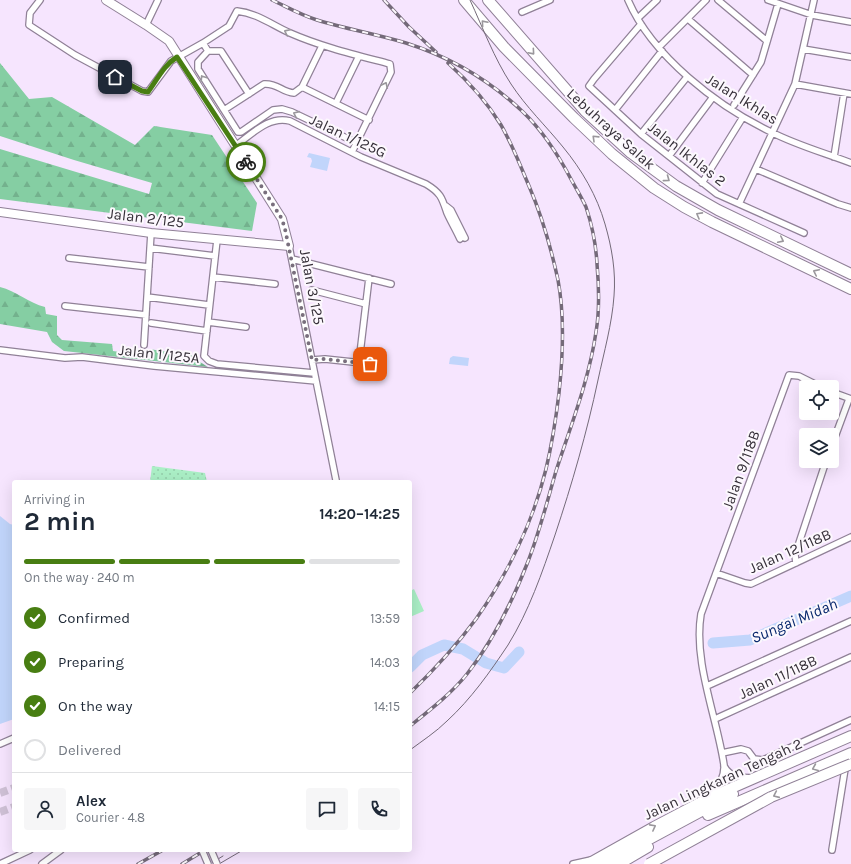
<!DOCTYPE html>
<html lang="en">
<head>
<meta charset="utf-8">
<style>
  :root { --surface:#fff; --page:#f6f6f7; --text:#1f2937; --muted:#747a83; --line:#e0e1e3; --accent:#487e12 }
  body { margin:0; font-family:Karla,sans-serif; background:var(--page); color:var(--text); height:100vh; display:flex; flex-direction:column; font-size:15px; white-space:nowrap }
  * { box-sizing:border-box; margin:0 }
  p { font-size:13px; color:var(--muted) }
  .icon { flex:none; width:22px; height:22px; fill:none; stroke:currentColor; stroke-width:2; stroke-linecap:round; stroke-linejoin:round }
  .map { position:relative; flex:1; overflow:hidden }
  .panel { position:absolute; left:12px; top:480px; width:400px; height:372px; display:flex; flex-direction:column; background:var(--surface); border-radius:4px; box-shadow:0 4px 16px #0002 }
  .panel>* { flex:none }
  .controls { position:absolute; left:799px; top:380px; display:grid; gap:8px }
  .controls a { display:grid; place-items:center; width:40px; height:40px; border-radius:4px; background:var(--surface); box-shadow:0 4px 16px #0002; font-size:20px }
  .pin { position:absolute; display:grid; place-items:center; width:34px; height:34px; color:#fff; margin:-17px; border-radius:8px; box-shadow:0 2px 6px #0006 }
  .courier { position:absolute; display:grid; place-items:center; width:40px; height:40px; margin:-20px; border:3px solid #487e12; border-radius:50%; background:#fff; color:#222; box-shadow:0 1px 5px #0007 }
  .head em { font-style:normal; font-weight:700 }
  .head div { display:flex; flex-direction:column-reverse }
  .head { display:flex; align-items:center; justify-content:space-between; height:68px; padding:0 12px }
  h1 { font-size:26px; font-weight:700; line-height:30px }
  .bar { display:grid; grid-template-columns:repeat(4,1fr); gap:6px 4px; align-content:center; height:48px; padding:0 12px }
  .bar i { height:5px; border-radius:3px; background:var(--line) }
  .bar .active { background:var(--accent) }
  .bar p { grid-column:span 4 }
  .line { display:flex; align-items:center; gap:10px; padding:0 12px; border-top:1px solid var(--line) }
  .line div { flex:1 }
  .round { display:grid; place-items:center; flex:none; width:42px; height:42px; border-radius:4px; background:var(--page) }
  ol { padding:0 12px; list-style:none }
  li { display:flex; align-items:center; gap:12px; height:44px }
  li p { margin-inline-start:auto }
  li .icon { padding:4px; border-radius:50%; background:var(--accent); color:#fff; stroke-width:4 }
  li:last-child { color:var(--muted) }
  li i { width:22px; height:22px; border:2px solid var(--line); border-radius:50% }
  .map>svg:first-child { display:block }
  .grass { fill:url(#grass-dots) }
  .forest { fill:url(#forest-firs) }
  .park { fill:#abefc6 }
  .water { fill:#c1d5fb }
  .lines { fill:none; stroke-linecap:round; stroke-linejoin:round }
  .river { stroke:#c1d5fb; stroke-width:11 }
  .secondary-tunnel { stroke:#cfc1d6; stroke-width:8; stroke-dasharray:8 4; stroke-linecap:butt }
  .street-casing { stroke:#908197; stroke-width:8 }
  .secondary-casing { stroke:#908197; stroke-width:10 }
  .highway-casing { stroke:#908197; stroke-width:12 }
  .street { stroke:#fff; stroke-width:5.5 }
  .secondary { stroke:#fff; stroke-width:8 }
  .highway { stroke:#fff; stroke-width:10 }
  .tram { stroke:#746a79; stroke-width:1 }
  .rail-casing { stroke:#746a79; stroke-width:3.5 }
  .rail { stroke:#fcf8fd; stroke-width:2; stroke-dasharray:6; stroke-linecap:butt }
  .street-bridge-casing { stroke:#908197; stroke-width:8; stroke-linecap:butt }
  .highway-bridge-casing { stroke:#908197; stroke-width:12; stroke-linecap:butt }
  .street-bridge { stroke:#fff; stroke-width:5.5 }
  .highway-bridge { stroke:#fff; stroke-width:10 }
  .oneway { stroke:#9a979c }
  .done { stroke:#796f7d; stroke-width:4; stroke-dasharray:0 7.2 }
  .route { stroke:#487e12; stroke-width:5 }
  .labels { text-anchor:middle; stroke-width:4; stroke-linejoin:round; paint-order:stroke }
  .street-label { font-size:15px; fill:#352f38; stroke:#fcf8fd }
  .water-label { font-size:16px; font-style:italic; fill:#08286d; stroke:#fcf8fd }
</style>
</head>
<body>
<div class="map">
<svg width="851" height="864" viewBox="0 0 851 864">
  <defs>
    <pattern id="grass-dots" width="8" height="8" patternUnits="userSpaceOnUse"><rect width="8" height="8" fill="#abefc6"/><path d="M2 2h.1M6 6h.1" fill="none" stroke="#94cdab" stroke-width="1.8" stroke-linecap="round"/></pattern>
    <pattern id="forest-firs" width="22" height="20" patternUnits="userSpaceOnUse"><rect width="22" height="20" fill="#85cea3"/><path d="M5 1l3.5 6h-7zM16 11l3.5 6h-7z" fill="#73b18d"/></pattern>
  </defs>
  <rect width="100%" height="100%" fill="#f6e5fe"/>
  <path class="grass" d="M152,466l53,7 2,9h-57z"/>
  <path class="forest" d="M0,63l29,36 23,-2 83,48 19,-19 58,9 45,68 -5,28 -252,-32v-50l149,45 3,-11 -78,-23 -74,-24z
    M0,287c16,4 29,16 45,20l1,7 11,2v19l5,5 50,4 1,7 34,5 2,-7 47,7 1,4 11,7 -144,-16 -12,-9 -5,-10 -47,-8z"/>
  <path class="park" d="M414,589l10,22 -14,6v-26z"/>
  <path class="water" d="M309,153l21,5 -3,13 -17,-4 2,-6 -1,-3 -4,-1z
    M453,356l16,2 -1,8 -19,-2 1,-6z
    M0,516l10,8 4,1v194l-14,5z"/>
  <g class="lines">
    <path class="river" d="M713,643l37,-3 101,-44
      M410,667l12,-12 22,-10 19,4 23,14 18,5 15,-16"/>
    <path class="secondary-tunnel" d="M0,793l14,-5
      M0,812l14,-5"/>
    <g class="street-casing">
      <path id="street" d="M40,0l-10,13 -1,12 46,30 67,36 6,1 23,-31 32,-18 26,-17 8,-15c20,2 35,14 53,22 32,14 66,22 100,31l1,8 -39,80
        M628,0c24,56 89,106 143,132 25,13 54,21 80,31
        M718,0l49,41
        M768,0l44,15 39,7
        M522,12l28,-12
        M638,18l19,-18
        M688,19l65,56
        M641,24l-47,55 -5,7 52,48 76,60 87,39
        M146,25l12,-25
        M203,43l5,8h13l28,43
        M659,47l47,-47
        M803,49l48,8
        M208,51l-10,11v7l40,63h3l32,-22 9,-1 10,3 65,31
        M795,84l56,10
        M302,87l20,-41
        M336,103l23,-47
        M734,105l27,-43 17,-58
        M224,110l40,-26c14,-1 17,8 30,9l8,-6 67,33
        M615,110l47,-59
        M641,134l46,-57
        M235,146c16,-11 34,-31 55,-25l71,36 65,27c15,9 16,14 21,29 4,9 9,17 13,26
        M669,156l44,-59
        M834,157l10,-64
        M756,169l82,35 13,4
        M702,183l41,-66
        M739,204l56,-120 19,-84
        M446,206l5,4 14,28
        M217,240l-13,116 5,5 8,3 97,9
        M289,246l47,234
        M150,248l65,8
        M69,258l80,9
        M292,259l99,25
        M213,277l62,7
        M312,290l54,14
        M147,297l62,8
        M65,306l81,9
        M208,322l38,5
        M151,323l56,8
        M144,345l7,-112
        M0,350l65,8 17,-1 72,9 162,15
        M312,360l13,-1 56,6
        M359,362l10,-84
        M832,392l19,7
        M832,445l17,-46
        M796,563l-1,-8 31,-94
        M716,573l29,10 6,1 100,-47
        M707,686l144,-65
        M715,719l136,-62
        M0,744l14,-6
        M722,753l19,-4 7,2 6,8 9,1 88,-40
        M724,766c6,11 15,11 27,12
        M713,794c6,-9 12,-18 11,-29 -7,-48 -31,-103 -23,-151l88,-239 10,1 22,11
        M832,850l13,-81 -1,-4
        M0,864l30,-14
        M42,864l19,-14
        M573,864l18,-4"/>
    </g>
    <g class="secondary-casing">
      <path id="secondary" d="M0,212l151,21 138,13 -7,-27 -113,-178 -23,-16 -40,-25"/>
    </g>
    <g class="highway-casing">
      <path id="highway" d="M464,0l40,47 70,71 38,36 42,34 30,19 28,15 139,67
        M488,0l97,111 46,42 45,33 42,24 133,64
        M708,815l143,-62
        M588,864l66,-37 57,-30 140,-61
        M603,864l130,-70
        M619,864l29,-17"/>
    </g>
    <use href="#street" class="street"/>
    <use href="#secondary" class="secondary"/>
    <use href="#highway" class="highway"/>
    <path class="tram" d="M410,750c12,-9 26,-18 37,-29 24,-22 43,-49 61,-76 21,-34 34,-72 47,-110 17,-51 32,-103 43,-155 6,-28 14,-56 16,-84 2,-24 -2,-48 -9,-72 -8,-28 -23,-54 -42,-77 -17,-21 -37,-40 -52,-63 -17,-26 -28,-56 -41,-84
      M210,864l13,-8
      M219,864l24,-14"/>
    <g class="rail-casing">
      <path id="rail" d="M272,0c15,7 29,15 45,20 29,9 59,14 89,23 44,14 82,36 116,68 21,20 37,45 50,70 5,9 10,17 14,26 6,18 10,38 11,57 2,23 3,45 -1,68 -7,48 -25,93 -40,139 -9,31 -17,63 -29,93 -15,38 -34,77 -60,110 -16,20 -37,36 -57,52
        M384,0l25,27 27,25
        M410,693c24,-23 46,-47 66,-74 31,-44 57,-97 70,-150 6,-25 10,-51 13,-76 4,-37 6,-76 -1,-113 -7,-32 -16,-64 -29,-94 -9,-21 -17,-42 -28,-61 -14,-23 -33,-44 -53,-62
        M138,864l25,-14
        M182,864l23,-14"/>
    </g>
    <use href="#rail" class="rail"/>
    <g class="street-bridge-casing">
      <path id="street-bridge" d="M202,850l6,14
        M211,850l6,14"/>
    </g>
    <g class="highway-bridge-casing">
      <path id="highway-bridge" d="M649,864l122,-67 80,-33"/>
    </g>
    <use href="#street-bridge" class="street-bridge"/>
    <use href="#highway-bridge" class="highway-bridge"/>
  </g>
  <defs><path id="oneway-chevron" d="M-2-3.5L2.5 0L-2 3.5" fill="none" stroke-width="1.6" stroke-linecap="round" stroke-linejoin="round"/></defs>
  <g class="oneway">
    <use href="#oneway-chevron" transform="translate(484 23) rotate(-131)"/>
    <use href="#oneway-chevron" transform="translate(287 32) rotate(-154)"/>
    <use href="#oneway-chevron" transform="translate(532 52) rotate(49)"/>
    <use href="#oneway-chevron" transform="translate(203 78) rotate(-123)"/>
    <use href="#oneway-chevron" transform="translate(385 85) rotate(-65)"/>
    <use href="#oneway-chevron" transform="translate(296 114) rotate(-156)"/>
    <use href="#oneway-chevron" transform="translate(595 138) rotate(-136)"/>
    <use href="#oneway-chevron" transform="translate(667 179) rotate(36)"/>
    <use href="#oneway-chevron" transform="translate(699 215) rotate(-151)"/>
    <use href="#oneway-chevron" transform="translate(781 240) rotate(26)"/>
    <use href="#oneway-chevron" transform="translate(816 272) rotate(-154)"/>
    <use href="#oneway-chevron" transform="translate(815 768) rotate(157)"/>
    <use href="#oneway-chevron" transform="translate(776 795) rotate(156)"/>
    <use href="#oneway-chevron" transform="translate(653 827) rotate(-28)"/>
  </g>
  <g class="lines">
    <path class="done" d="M246,162l36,57 3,10 27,131 13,-1 45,5"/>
    <path class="route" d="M115,77l27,14 6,1c9,-12 16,-27 29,-35l69,105"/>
  </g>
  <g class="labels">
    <g class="street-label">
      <text transform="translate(742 99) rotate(32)" y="5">Jalan Ikhlas</text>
      <text transform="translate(611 129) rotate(42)" y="5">Lebuhraya Salak</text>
      <text transform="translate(348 136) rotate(25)" y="5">Jalan 1/125G</text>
      <text transform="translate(687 154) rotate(38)" y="5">Jalan Ikhlas 2</text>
      <text transform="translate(146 218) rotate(7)" y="5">Jalan 2/125</text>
      <text transform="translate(312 287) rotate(79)" y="5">Jalan 3/125</text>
      <text transform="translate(159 354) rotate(6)" y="5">Jalan 1/125A</text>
      <text transform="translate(741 470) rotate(-70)" y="5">Jalan 9/118B</text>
      <text transform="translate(790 551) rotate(-24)" y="5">Jalan 12/118B</text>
      <text transform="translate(778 677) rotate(-25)" y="5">Jalan 11/118B</text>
      <text transform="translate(723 779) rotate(-25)" y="5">Jalan Lingkaran Tengah 2</text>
    </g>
    <g class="water-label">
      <text transform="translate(794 620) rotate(-23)" y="6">Sungai Midah</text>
    </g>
  </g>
</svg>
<div class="controls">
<a><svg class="icon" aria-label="locate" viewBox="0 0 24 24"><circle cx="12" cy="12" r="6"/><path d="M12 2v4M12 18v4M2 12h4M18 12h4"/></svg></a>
<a><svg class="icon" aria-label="layers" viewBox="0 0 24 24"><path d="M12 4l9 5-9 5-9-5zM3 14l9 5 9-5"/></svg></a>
</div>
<div class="pin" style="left:370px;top:364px;background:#ea580c"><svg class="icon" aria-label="bag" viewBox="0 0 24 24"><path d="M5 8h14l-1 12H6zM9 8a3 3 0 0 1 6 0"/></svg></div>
<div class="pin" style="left:115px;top:77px;background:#1f2937"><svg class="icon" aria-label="home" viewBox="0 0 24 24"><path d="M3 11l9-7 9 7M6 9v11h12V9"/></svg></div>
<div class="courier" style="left:246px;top:162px"><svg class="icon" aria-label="bike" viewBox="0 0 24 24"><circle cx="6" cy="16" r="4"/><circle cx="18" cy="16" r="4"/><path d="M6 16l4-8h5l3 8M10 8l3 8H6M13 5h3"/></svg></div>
<section class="panel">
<div class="head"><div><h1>2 min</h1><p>Arriving in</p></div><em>14:20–14:25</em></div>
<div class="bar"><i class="active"></i><i class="active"></i><i class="active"></i><i></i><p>On the way · 240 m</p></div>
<ol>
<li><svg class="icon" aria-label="check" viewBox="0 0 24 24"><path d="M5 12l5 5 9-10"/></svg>Confirmed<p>13:59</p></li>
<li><svg class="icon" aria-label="check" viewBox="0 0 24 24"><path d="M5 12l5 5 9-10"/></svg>Preparing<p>14:03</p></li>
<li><svg class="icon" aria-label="check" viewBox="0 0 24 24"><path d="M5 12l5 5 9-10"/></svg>On the way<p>14:15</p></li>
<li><i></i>Delivered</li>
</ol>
<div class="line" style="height:72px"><a class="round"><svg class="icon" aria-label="person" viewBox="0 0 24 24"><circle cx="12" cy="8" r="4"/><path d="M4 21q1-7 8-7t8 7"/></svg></a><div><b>Alex</b><p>Courier · 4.8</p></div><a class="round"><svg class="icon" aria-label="chat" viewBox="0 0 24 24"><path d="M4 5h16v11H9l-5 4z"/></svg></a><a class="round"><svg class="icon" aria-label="phone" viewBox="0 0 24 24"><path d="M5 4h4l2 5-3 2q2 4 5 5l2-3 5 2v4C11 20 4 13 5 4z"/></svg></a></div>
</section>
</div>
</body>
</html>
